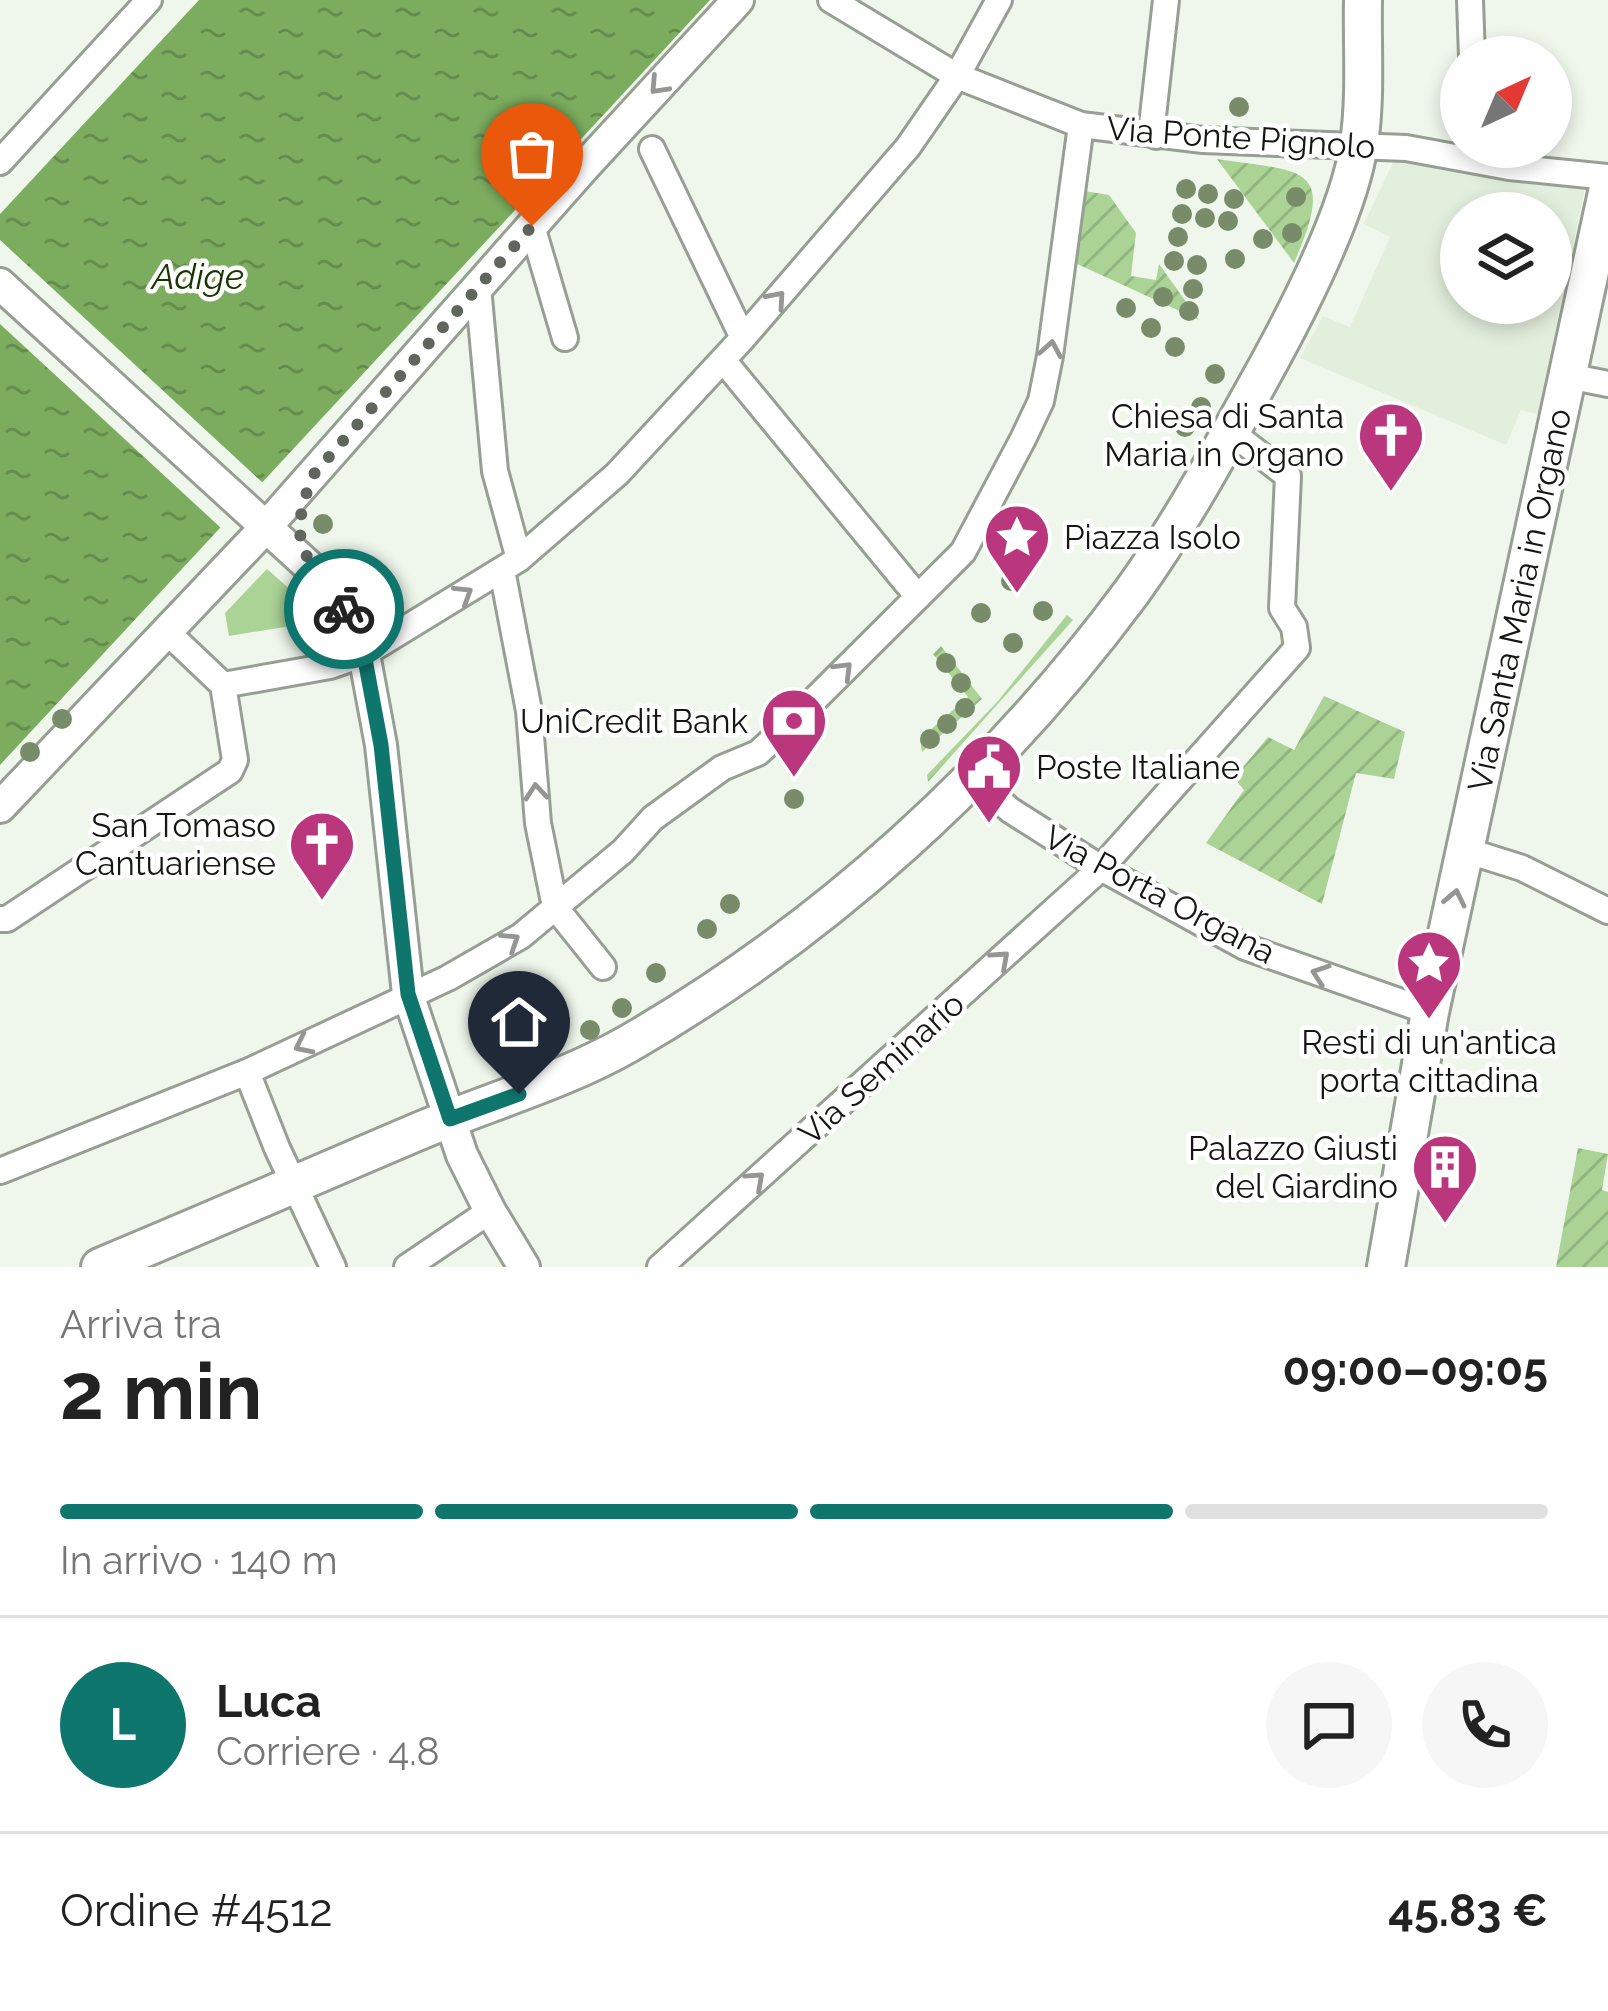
<!DOCTYPE html>
<html lang="it">
<head>
<meta charset="utf-8">
<style>
  :root { --surface:#fff; --page:#f6f6f6; --text:#222; --muted:#767676; --line:#e0e0e0; --accent:#0f766e }
  body { margin:0; font-family:Raleway,sans-serif; background:var(--page); color:var(--text); height:100vh; display:flex; flex-direction:column; font-size:45px; white-space:nowrap }
  * { box-sizing:border-box; margin:0 }
  p { font-size:39px; color:var(--muted) }
  .icon { flex:none; width:66px; height:66px; fill:none; stroke:currentColor; stroke-width:2; stroke-linecap:round; stroke-linejoin:round }
  .map { position:relative; height:1267px; overflow:hidden }
  .panel { display:flex; flex-direction:column; background:var(--surface); flex:1 }
  .panel>* { flex:none }
  .needle { width:78px; rotate:44deg }
  .tools { position:absolute; left:1440px; top:36px; display:grid; gap:24px }
  .tools a { display:grid; place-items:center; width:132px; height:132px; border-radius:50%; background:var(--surface); box-shadow:0 6px 18px #0003; font-size:60px }
  .pin { position:absolute; display:grid; place-items:center; width:102px; height:102px; color:#fff; margin:-123px -51px; border-radius:50% 50% 50% 0; rotate:-45deg; box-shadow:0 0 12px #0007 }
  .pin .icon { rotate:45deg }
  .courier { position:absolute; display:grid; place-items:center; width:120px; height:120px; margin:-60px; border:9px solid #0f766e; border-radius:50%; background:#fff; color:#222; box-shadow:0 3px 15px #0007 }
  .head em { font-style:normal; font-weight:700 }
  .head div { display:flex; flex-direction:column-reverse }
  .head { display:flex; align-items:center; justify-content:space-between; height:204px; padding:0 60px }
  h1 { font-size:78px; font-weight:700; line-height:90px }
  .bar { display:grid; grid-template-columns:repeat(4,1fr); gap:18px 12px; align-content:center; height:144px; padding:0 60px }
  .bar i { height:15px; border-radius:9px; background:var(--line) }
  .bar .active { background:var(--accent) }
  .bar p { grid-column:span 4 }
  .line { display:flex; align-items:center; gap:30px; padding:0 60px; border-top:3px solid var(--line) }
  .line div { flex:1 }
  .round { display:grid; place-items:center; flex:none; width:126px; height:126px; border-radius:63px; background:var(--page) }
  .map>svg:first-child { display:block }
  .built { fill:#e3efdd; fill-rule:evenodd }
  .grass { fill:#abd396 }
  .garden { fill:url(#garden-furrows) }
  .water { fill:url(#water-ripples) }
  .pier { fill:#eff7ec }
  .lines { fill:none; stroke-linecap:round; stroke-linejoin:round }
  .minor-casing { stroke:#979e93; stroke-width:30 }
  .tertiary-casing { stroke:#979e93; stroke-width:36 }
  .secondary-casing { stroke:#979e93; stroke-width:42 }
  .minor { stroke:#fff; stroke-width:24 }
  .tertiary { stroke:#fff; stroke-width:30 }
  .secondary { stroke:#fff; stroke-width:36 }
  .tree { fill:#788c6a }
  .oneway { stroke:#959694 }
  .done { stroke:#60655e; stroke-width:12; stroke-dasharray:0 21.6 }
  .route { stroke:#0f766e; stroke-width:15 }
  .labels { text-anchor:middle; stroke-width:9; stroke-linejoin:round; paint-order:stroke }
  .street-label { font-size:33px; fill:#131612; stroke:#fff }
  .poi-label { font-size:33px; fill:#131612; stroke:#fff; text-anchor:end }
  .water-label { font-size:36px; font-style:italic; fill:#183700; stroke:#fff }
</style>
</head>
<body>
<div class="map">
<svg width="1608" height="1267" viewBox="0 0 1608 1267">
  <defs>
    <pattern id="garden-furrows" width="10" height="10" patternUnits="userSpaceOnUse" patternTransform="scale(3)"><rect width="10" height="10" fill="#abd396"/><path d="M-1 1l2-2M0 10L10 0M9 11l2-2" fill="none" stroke="#92b480"/></pattern>
    <pattern id="water-ripples" width="26" height="14" patternUnits="userSpaceOnUse" patternTransform="scale(3)"><rect width="26" height="14" fill="#7cad5f"/><path d="M2 4q2-2 4 0t4 0M15 11q2-2 4 0t4 0" fill="none" stroke="#648c4d"/></pattern>
  </defs>
  <rect width="100%" height="100%" fill="#eff7ec"/>
  <path class="built" d="M1395,158l191,25 -48,231 -17,-4 -15,35 -206,-87 23,-42 27,11 40,-90 -26,-13zM1461,213h90v90h-90z"/>
  <path class="grass" d="M267,569l25,22 23,31 -86,14 -4,-23z"/>
  <path class="garden" d="M1217,159c88,13 120,6 77,104z
    M1084,191l25,4 27,38 -5,43 25,4 3,-16 40,56 -126,-58z
    M1067,615l6,5 -145,162 -1,-7 71,-74z
    M941,646l41,53 -60,53 -2,-13 48,-42 -35,-43z
    M1324,696l81,36 -11,47 -38,-6 -34,131 -116,-61 38,-53 -10,-12 34,-41 26,13z
    M1578,1148l30,6 -6,36 6,2v75h-52z"/>
  <path class="water" d="M199,0h511l-710,765v-551z"/>
  <path class="pier" d="M0,240l263,243 -42,45 -221,-204z"/>
  <g class="lines">
    <g class="minor-casing">
      <path id="minor" d="M831,0l126,76 124,49 122,15 203,8 103,19 99,10
        M1470,0l2,57
        M1156,136l-4,-11 14,-125
        M652,149l91,189
        M0,162l149,-162
        M532,226l33,112
        M478,287l17,184 24,88
        M723,360l195,237
        M1568,376l40,8
        M502,570l27,141 9,112 17,84 48,60
        M223,685l107,-19 34,-12 155,-95 98,-85 126,-136 165,-191 49,-71 42,-76
        M971,776l39,34 91,58 144,79 185,65
        M1465,850l57,18 86,43
        M0,919h7l223,-148 5,-11 -12,-75 -57,-54
        M247,1072l30,76 56,119
        M0,1171l247,-99 201,-94 73,-42 102,-85 30,-33 69,-50 36,-15 34,-31 171,-170 60,-113 18,-38 9,-45 31,-231
        M407,1267l83,-56
        M660,1267l441,-399 196,-220 -3,-21 -12,-19 6,-132 -57,-44"/>
    </g>
    <g class="tertiary-casing">
      <path id="tertiary" d="M0,284l312,285 43,58 9,27 17,91 27,249 54,161 28,56 34,56
        M0,807l266,-280 318,-360 154,-167"/>
    </g>
    <g class="secondary-casing">
      <path id="secondary" d="M100,1267c106,-44 211,-90 317,-135 70,-30 144,-50 211,-88 196,-113 368,-269 503,-451 48,-66 88,-140 128,-212 34,-61 91,-170 100,-238 7,-46 3,-96 4,-143
        M1386,1267l44,-255 178,-824"/>
    </g>
    <use href="#minor" class="minor"/>
    <use href="#tertiary" class="tertiary"/>
    <use href="#secondary" class="secondary"/>
  </g>
  <g class="tree">
    <circle cx="1239" cy="107" r="10"/>
    <circle cx="1186" cy="189" r="10"/>
    <circle cx="1208" cy="194" r="10"/>
    <circle cx="1296" cy="197" r="10"/>
    <circle cx="1234" cy="199" r="10"/>
    <circle cx="1182" cy="214" r="10"/>
    <circle cx="1205" cy="218" r="10"/>
    <circle cx="1228" cy="221" r="10"/>
    <circle cx="1292" cy="233" r="10"/>
    <circle cx="1178" cy="237" r="10"/>
    <circle cx="1263" cy="239" r="10"/>
    <circle cx="1235" cy="259" r="10"/>
    <circle cx="1174" cy="261" r="10"/>
    <circle cx="1197" cy="265" r="10"/>
    <circle cx="1193" cy="289" r="10"/>
    <circle cx="1163" cy="297" r="10"/>
    <circle cx="1126" cy="308" r="10"/>
    <circle cx="1189" cy="311" r="10"/>
    <circle cx="1151" cy="328" r="10"/>
    <circle cx="1175" cy="347" r="10"/>
    <circle cx="1215" cy="374" r="10"/>
    <circle cx="1201" cy="407" r="10"/>
    <circle cx="1185" cy="427" r="10"/>
    <circle cx="323" cy="524" r="10"/>
    <circle cx="1011" cy="581" r="10"/>
    <circle cx="1043" cy="611" r="10"/>
    <circle cx="981" cy="613" r="10"/>
    <circle cx="1013" cy="643" r="10"/>
    <circle cx="946" cy="663" r="10"/>
    <circle cx="961" cy="683" r="10"/>
    <circle cx="965" cy="708" r="10"/>
    <circle cx="62" cy="719" r="10"/>
    <circle cx="947" cy="724" r="10"/>
    <circle cx="930" cy="739" r="10"/>
    <circle cx="30" cy="752" r="10"/>
    <circle cx="794" cy="799" r="10"/>
    <circle cx="730" cy="904" r="10"/>
    <circle cx="707" cy="929" r="10"/>
    <circle cx="656" cy="973" r="10"/>
    <circle cx="622" cy="1008" r="10"/>
    <circle cx="590" cy="1030" r="10"/>
  </g>
  <defs><path id="oneway-chevron" d="M-2-3.5L2.5 0L-2 3.5" fill="none" stroke-width="1.6" stroke-linecap="round" stroke-linejoin="round" transform="scale(3)"/></defs>
  <g class="oneway">
    <use href="#oneway-chevron" transform="translate(658 86) rotate(133)"/>
    <use href="#oneway-chevron" transform="translate(777 299) rotate(-49)"/>
    <use href="#oneway-chevron" transform="translate(1051 349) rotate(-80)"/>
    <use href="#oneway-chevron" transform="translate(464 594) rotate(-32)"/>
    <use href="#oneway-chevron" transform="translate(844 670) rotate(-45)"/>
    <use href="#oneway-chevron" transform="translate(536 792) rotate(-95)"/>
    <use href="#oneway-chevron" transform="translate(1455 898) rotate(-78)"/>
    <use href="#oneway-chevron" transform="translate(511 941) rotate(-33)"/>
    <use href="#oneway-chevron" transform="translate(1001 959) rotate(-42)"/>
    <use href="#oneway-chevron" transform="translate(1320 974) rotate(-161)"/>
    <use href="#oneway-chevron" transform="translate(303 1045) rotate(154)"/>
    <use href="#oneway-chevron" transform="translate(756 1180) rotate(-42)"/>
  </g>
  <g class="lines">
    <path class="done" d="M344,609c-41,-56 -58,-64 -31,-134l219,-249"/>
    <path class="route" d="M344,609l20,45 17,91 27,249 42,125 69,-25"/>
  </g>
  <defs>
    <g id="church-pin" transform="scale(3.45)"><path d="M0 17L-7.5 6A9.5 9.5 0 1 1 7.5 6Z" fill="#ba367d" stroke="#fff"/><path d="M-1.2-6h2.4v3.5h3.3v2.4h-3.3V6h-2.4V-.1h-3.3v-2.4h3.3Z" fill="#fff"/></g>
    <g id="sight-pin" transform="scale(3.45)"><path d="M0 17L-7.5 6A9.5 9.5 0 1 1 7.5 6Z" fill="#ba367d" stroke="#fff"/><path d="M0-6L1.8-2.2L6-1.7L2.9 1.2L3.7 5.4L0 3.3L-3.7 5.4L-2.9 1.2L-6-1.7L-1.8-2.2Z" fill="#fff"/></g>
    <g id="bank-pin" transform="scale(3.45)"><path d="M0 17L-7.5 6A9.5 9.5 0 1 1 7.5 6Z" fill="#ba367d" stroke="#fff"/><path d="M-6-4H6V4H-6ZM0-2.3a2.3 2.3 0 1 0 0 4.6a2.3 2.3 0 1 0 0-4.6Z" fill="#fff"/></g>
    <g id="civic-pin" transform="scale(3.45)"><path d="M0 17L-7.5 6A9.5 9.5 0 1 1 7.5 6Z" fill="#ba367d" stroke="#fff"/><path d="M-.6-6.5H3V-4.5H.6V-3L4-1V1h2V6H-6V1h2V-1L-.6-3ZM-1.2 2.5V6h2.4V2.5Z" fill="#fff"/></g>
    <g id="building-pin" transform="scale(3.45)"><path d="M0 17L-7.5 6A9.5 9.5 0 1 1 7.5 6Z" fill="#ba367d" stroke="#fff"/><path d="M-4-6H4V6H1V3H-1V6H-4ZM-2.5-4.3h1.7v1.8h-1.7ZM.8-4.3h1.7v1.8H.8ZM-2.5-1h1.7V.8h-1.7ZM.8-1h1.7V.8H.8Z" fill="#fff"/></g>
  </defs>
  <g fill-rule="evenodd">
    <use href="#church-pin" x="1391" y="435"/>
    <use href="#sight-pin" x="1017" y="537"/>
    <use href="#bank-pin" x="794" y="721"/>
    <use href="#civic-pin" x="989" y="767"/>
    <use href="#church-pin" x="322" y="844"/>
    <use href="#sight-pin" x="1429" y="963"/>
    <use href="#building-pin" x="1445" y="1167"/>
  </g>
  <g class="labels">
    <g class="street-label">
      <text transform="translate(1241 137) rotate(4)" y="12">Via Ponte Pignolo</text>
      <text transform="translate(1519 600) rotate(-78)" y="12">Via Santa Maria in Organo</text>
      <text transform="translate(1160 894) rotate(28)" y="12">Via Porta Organa</text>
      <text transform="translate(881 1068) rotate(-42)" y="12">Via Seminario</text>
    </g>
    <g class="poi-label">
      <text x="1344" y="428">Chiesa di Santa<tspan x="1344" dy="38">Maria in Organo</tspan></text>
      <text x="1064" y="549" text-anchor="start">Piazza Isolo</text>
      <text x="748" y="733">UniCredit Bank</text>
      <text x="1036" y="779" text-anchor="start">Poste Italiane</text>
      <text x="276" y="837">San Tomaso<tspan x="276" dy="38">Cantuariense</tspan></text>
      <text x="1429" y="1054" text-anchor="middle">Resti di un'antica<tspan x="1429" dy="38">porta cittadina</tspan></text>
      <text x="1398" y="1160">Palazzo Giusti<tspan x="1398" dy="38">del Giardino</tspan></text>
    </g>
    <g class="water-label">
      <text x="198" y="289">Adige</text>
    </g>
  </g>
</svg>
<div class="tools">
<a><svg class="needle" viewBox="-14 -14 28 28"><path d="M0-13l5 13h-10z" fill="#e53935"/><path d="M0 13l5-13h-10z" fill="#767676"/></svg></a>
<a><svg class="icon" aria-label="layers" viewBox="0 0 24 24"><path d="M12 4l9 5-9 5-9-5zM3 14l9 5 9-5"/></svg></a>
</div>
<div class="pin" style="left:532px;top:226px;background:#ea580c"><svg class="icon" aria-label="bag" viewBox="0 0 24 24"><path d="M5 8h14l-1 12H6zM9 8a3 3 0 0 1 6 0"/></svg></div>
<div class="pin" style="left:519px;top:1094px;background:#1f2937"><svg class="icon" aria-label="home" viewBox="0 0 24 24"><path d="M3 11l9-7 9 7M6 9v11h12V9"/></svg></div>
<div class="courier" style="left:344px;top:609px"><svg class="icon" aria-label="bike" viewBox="0 0 24 24"><circle cx="6" cy="16" r="4"/><circle cx="18" cy="16" r="4"/><path d="M6 16l4-8h5l3 8M10 8l3 8H6M13 5h3"/></svg></div>
</div>
<section class="panel">
<div class="head"><div><h1>2 min</h1><p>Arriva tra</p></div><em>09:00–09:05</em></div>
<div class="bar"><i class="active"></i><i class="active"></i><i class="active"></i><i></i><p>In arrivo · 140 m</p></div>
<div class="line" style="height:216px"><b class="round" style="background:var(--accent);color:#fff">L</b><div><b>Luca</b><p>Corriere · 4.8</p></div><a class="round"><svg class="icon" aria-label="chat" viewBox="0 0 24 24"><path d="M4 5h16v11H9l-5 4z"/></svg></a><a class="round"><svg class="icon" aria-label="phone" viewBox="0 0 24 24"><path d="M5 4h4l2 5-3 2q2 4 5 5l2-3 5 2v4C11 20 4 13 5 4z"/></svg></a></div>
<div class="line" style="height:156px"><div>Ordine #4512</div><b>45.83 €</b></div>
</section>
</body>
</html>
